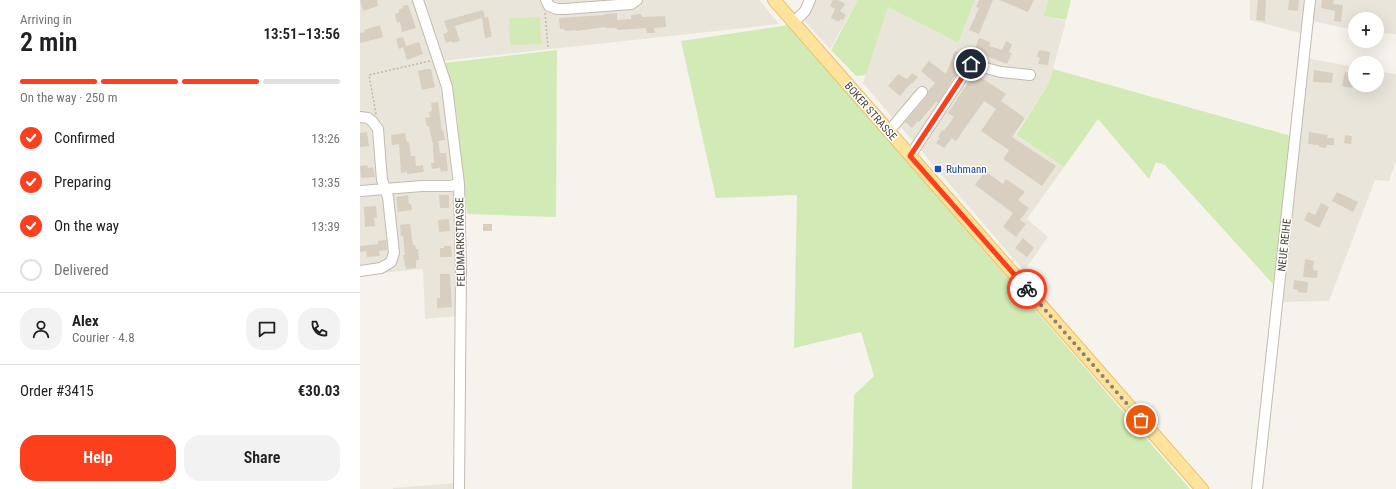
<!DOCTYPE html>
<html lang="en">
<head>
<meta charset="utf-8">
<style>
  :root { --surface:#fff; --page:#f2f2f2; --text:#202124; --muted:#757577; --line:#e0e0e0; --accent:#fc3f1d }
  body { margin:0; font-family:"Roboto Condensed",sans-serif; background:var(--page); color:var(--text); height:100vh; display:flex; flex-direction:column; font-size:15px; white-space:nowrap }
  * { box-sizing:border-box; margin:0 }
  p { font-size:13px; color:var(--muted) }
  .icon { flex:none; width:22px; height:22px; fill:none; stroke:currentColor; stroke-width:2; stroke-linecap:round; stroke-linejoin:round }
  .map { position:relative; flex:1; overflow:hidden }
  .details { display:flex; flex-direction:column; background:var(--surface); width:360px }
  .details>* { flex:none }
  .tools { position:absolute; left:988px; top:12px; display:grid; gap:8px }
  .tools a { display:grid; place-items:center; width:36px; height:36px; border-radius:50%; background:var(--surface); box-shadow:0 4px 16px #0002; font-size:20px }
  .pin { position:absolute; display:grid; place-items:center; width:34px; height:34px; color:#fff; margin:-17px; border:2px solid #fff; border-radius:50%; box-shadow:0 1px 4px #0007 }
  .courier { position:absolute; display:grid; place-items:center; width:40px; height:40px; margin:-20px; border:3px solid #fc3f1d; border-radius:50%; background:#fff; color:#222; box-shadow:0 1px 5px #0007 }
  .head em { font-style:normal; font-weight:600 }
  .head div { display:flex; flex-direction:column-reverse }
  .head { display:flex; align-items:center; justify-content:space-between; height:68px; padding:0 20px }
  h1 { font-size:26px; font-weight:600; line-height:30px }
  .bar { display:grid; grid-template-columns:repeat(4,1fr); gap:6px 4px; align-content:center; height:48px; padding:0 20px }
  .bar i { height:5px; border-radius:3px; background:var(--line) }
  .bar .selected { background:var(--accent) }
  .bar p { grid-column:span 4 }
  .line { display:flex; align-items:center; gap:10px; padding:0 20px; border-top:1px solid var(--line) }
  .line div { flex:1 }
  .round { display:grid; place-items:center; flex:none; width:42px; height:42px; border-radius:16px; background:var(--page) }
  ol { padding:0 20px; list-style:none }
  li { display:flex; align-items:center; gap:12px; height:44px }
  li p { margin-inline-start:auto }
  li .icon { padding:4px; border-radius:50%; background:var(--accent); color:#fff; stroke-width:4 }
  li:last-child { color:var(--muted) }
  li i { width:22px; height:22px; border:2px solid var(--line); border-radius:50% }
  .primary-button { display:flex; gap:8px; margin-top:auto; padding:8px 20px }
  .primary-button a { flex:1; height:46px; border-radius:16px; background:var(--accent); color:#fff; font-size:16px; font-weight:600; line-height:46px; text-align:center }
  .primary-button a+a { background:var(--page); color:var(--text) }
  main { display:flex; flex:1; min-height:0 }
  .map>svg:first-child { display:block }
  .residential { fill:#eae5da }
  .green { fill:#d2eab5 }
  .building { fill:#d8cfc1 }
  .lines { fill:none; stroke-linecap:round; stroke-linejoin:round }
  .minor-casing { stroke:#c2bbae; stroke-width:12 }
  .major-casing { stroke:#e6c16a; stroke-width:14 }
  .path { stroke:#c4b79f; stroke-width:1.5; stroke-dasharray:2 2; stroke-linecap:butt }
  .minor { stroke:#fff; stroke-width:10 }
  .major { stroke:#ffe39c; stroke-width:12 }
  .done { stroke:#878178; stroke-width:4; stroke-dasharray:0 7.2 }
  .route { stroke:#fc3f1d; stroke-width:5 }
  .transit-dot { fill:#1a4fb4; stroke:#fff; stroke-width:1.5 }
  .labels { text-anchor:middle; stroke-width:3; stroke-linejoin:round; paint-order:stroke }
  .street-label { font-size:11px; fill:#4b4439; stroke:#fff }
  .transit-label { font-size:11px; fill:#164399; stroke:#fff; text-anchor:start }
</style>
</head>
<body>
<main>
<section class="details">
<div class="head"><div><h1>2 min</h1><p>Arriving in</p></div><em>13:51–13:56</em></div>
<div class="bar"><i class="selected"></i><i class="selected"></i><i class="selected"></i><i></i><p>On the way · 250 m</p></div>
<ol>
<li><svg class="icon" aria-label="check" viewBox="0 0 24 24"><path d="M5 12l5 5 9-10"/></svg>Confirmed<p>13:26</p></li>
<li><svg class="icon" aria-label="check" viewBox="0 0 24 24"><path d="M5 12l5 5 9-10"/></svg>Preparing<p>13:35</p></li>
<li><svg class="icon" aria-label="check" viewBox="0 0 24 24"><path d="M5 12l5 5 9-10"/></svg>On the way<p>13:39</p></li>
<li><i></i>Delivered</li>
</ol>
<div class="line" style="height:72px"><a class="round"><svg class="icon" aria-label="person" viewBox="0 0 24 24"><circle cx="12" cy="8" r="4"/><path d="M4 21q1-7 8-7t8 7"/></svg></a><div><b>Alex</b><p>Courier · 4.8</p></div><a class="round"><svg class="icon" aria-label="chat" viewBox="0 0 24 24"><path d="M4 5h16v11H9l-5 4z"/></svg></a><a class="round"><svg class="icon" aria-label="phone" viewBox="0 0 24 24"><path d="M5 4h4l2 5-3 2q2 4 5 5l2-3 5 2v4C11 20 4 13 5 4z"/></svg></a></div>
<div class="line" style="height:52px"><div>Order #3415</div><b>€30.03</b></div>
<div class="primary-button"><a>Help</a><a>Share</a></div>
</section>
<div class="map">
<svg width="1036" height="489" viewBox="0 0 1036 489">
  <rect width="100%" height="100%" fill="#f6f3ec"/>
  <path class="residential" d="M0,0h399l20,24 -346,38 16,55 9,96 -1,103 -32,3 -2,-50 -63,6z
    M447,0h51l-28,49 -30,-33z
    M615,0h73l-4,16 22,5 -17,62 -34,52 49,32 -37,52 21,18 -24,34 -161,-188 25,-76 70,36z
    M890,0h146v34l-19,-1v-14h-22v11l-43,-9 -5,39 4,-1 44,8v18h22v-14l19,3v87l-7,20 -14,-1 -46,121 -47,1 -3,-4 25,-264 -54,-14z
    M97,483v6h-64v-1z"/>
  <path class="green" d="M498,0h117l-17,43 -70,-36 -22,68 -10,1 -25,-26z
    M688,0h23l-5,20 -22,-4z
    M180,17l1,27 -31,1 -1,-27z
    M429,25l401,464h-338l2,-94 20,-19 -13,-44 -67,16 3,-153 -81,3 -35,-157z
    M197,50l-1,167 -89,-3 -10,-98 -13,-53z
    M693,69l238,67 -18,148 -108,-119 -9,-3 -7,17 -51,-60 -34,48 -48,-32 33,-52z"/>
  <path class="building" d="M0,0h17l1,6 -15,5z
    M473,0h5l7,4 -5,7 6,4 -3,5 -3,-1 -1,3 -8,-4 4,-9 -5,-3z
    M619,0h14l-14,34 -10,-4 10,-22 -3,-1z
    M639,0h35l-6,12z
    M898,0h8l-1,21 -9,-1z
    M929,0h10l-1,11 -10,-1z
    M962,0h12l-1,4 10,1 -2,17 -7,-1 1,-10 -14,-3z
    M48,5l8,23 -14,4 -2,-10 -3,1 -2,-9 4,-2v-3l4,-1 -1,-2z
    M123,10l2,7 -3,1 6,-1 4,20 -7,1 -3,-20 -27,8 5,15 -8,2v-2l-6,2 -3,-9 5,-2 -4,-11z
    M257,13v7l14,-1v-4l10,-1 1,3 23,-1 1,11 -12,1 1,5h-8l-1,-5 -29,2v-2h-11l-1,-1 -29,4v-1l-11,1 -1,-2h-4l-1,-11 45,-3v-1z
    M20,25l3,12 -23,6v-10l5,-1 -1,-2z
    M43,37l3,9 13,-4 4,12 -16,6 -4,-13 -4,2 -3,-10z
    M619,38l11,4 -1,4 13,4 4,-9 6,3 -3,8 3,1 -5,11 -33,-13z
    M679,50l11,2 -2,13 -10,-1 2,-6 -3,-1z
    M595,51l9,4 -9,21 -17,27 -2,-1 -17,20 -1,-1 -6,7 -7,-6 22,-26 1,-5 7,-8 -14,-12 8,-10 17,13z
    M67,69h4l4,18 -13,3 -4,-19z
    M954,70l19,3 -1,10 -19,-1z
    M985,72l7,1v5h3v7l-4,3 -9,-2z
    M552,73l6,4 -6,7 -1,-1 -11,13 -12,-10 10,-12 9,5z
    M614,73l32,21 -5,7 24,17 -13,19 44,29 -14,20 -39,-27 6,-9 -28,-19 15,-22 -12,-8 -28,40 -4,-3 -8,10 -8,-5 4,-5 -2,-1 4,-7 2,1 10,-14 -6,-4z
    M78,102l4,29 1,-1 2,10 -7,1 2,12h6l2,18 -7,1 -1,-4 -8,1 -1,-6h3l-1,-18 -4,-19h-2l-2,-8 5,-1 -1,-5 3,-1 -1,-8z
    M7,132l2,14 -9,1v-14z
    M949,132l13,2 6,1 -1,3h7v7h-7l-1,3 -7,-1v-2l-11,-1z
    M45,133l2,9h2l2,14h4l1,10 7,-1 1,7 -17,2v-2l-6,1 -2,-29 -7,1 -1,-10z
    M985,135l7,1 -1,8 -7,-1z
    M7,165l1,3 5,-1 2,10 -14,1 -1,-12z
    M625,171l18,13 3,-5 19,13 -7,8 11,8 -9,12 6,4 -10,13 -13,-10 10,-14 -38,-28z
    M977,192l21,10 -5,10 -21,-11z
    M48,195l1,9h2l1,6 -14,2 -2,-15z
    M79,195h10v13h-9z
    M961,203l8,4 -10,21 -15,-8 4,-8 7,3z
    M16,206l1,12h-3l1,8 -10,1 -1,-20z
    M89,219l1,12 -11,1 -1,-12z
    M50,224l3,21h2l1,4h2l1,11h-3v8l-10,1 -3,-14h2l-2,-19h-2l-1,-11z
    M123,224h9v7h-9z
    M663,238l11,10 -7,9 -12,-9z
    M26,240l1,10 -8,1 1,5 -13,1 -1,-6 -6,1v-6l18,-2v-3z
    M84,246h7l1,11h-12v-9h4z
    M945,259l9,2 -1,9 5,1 -1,7 -14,-1z
    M80,274h10l2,33 -15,1v-10h3z
    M934,280l14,2 -1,11 -9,-1v-2l-5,-1z"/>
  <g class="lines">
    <g class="minor-casing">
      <path id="minor" d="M58,0l29,87 12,97 2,86 -2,219
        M186,0l3,6 8,3h8l66,-5 6,-4
        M434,22l11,-11 5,-11
        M0,117l8,1 4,3 6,8 4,51 6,17 6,56 -3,9 -10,6 -21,3
        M529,131l33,-39
        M550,156l61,-92 30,8 29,3
        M0,191l62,-5h28l9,-2
        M897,489l53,-489"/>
    </g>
    <g class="major-casing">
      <path id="major" d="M414,0l428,489"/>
    </g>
    <path class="path" d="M185,13l3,34
      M16,114l-7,-39 61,-14"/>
    <use href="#minor" class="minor"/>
    <use href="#major" class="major"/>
  </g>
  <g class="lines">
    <path class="done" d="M667,289l114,131"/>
    <path class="route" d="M611,64l-61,92 117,133"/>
  </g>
  <rect class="transit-dot" x="574" y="165" width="8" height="8" rx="2"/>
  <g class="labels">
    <g class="street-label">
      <text transform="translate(511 111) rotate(49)" y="4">BOKER STRASSE</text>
      <text transform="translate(100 242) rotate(-91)" y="4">FELDMARKSTRASSE</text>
      <text transform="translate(924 245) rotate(-84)" y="4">NEUE REIHE</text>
    </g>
    <g class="transit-label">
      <text x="586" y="173">Ruhmann</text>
    </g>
  </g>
</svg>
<div class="tools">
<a>+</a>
<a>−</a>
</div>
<div class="pin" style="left:781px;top:420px;background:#ea580c"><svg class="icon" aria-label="bag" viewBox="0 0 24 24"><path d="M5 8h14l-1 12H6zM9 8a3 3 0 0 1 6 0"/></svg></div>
<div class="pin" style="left:611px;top:64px;background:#1f2937"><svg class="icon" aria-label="home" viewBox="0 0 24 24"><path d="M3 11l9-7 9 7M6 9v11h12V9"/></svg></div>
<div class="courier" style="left:667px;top:289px"><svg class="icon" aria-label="bike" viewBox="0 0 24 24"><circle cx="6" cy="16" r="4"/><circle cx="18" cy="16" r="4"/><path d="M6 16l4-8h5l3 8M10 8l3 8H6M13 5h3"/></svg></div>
</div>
</main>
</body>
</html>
